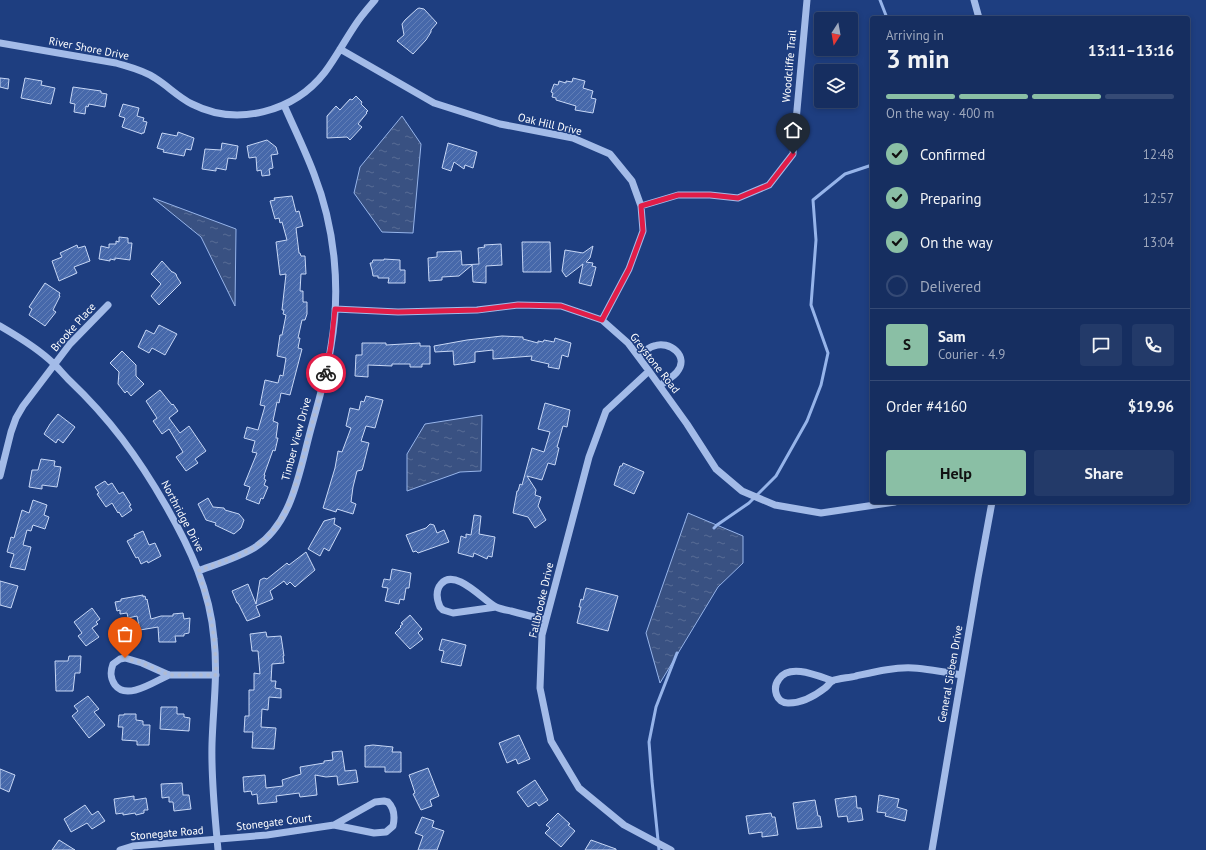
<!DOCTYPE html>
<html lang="en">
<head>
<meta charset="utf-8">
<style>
  :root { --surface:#162e60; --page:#233a69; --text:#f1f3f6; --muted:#9ea8bd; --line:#354a75; --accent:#8abfa5 }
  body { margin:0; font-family:"PT Sans",sans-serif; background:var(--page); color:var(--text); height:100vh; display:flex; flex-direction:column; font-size:15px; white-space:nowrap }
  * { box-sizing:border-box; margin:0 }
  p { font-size:13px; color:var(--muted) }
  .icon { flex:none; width:22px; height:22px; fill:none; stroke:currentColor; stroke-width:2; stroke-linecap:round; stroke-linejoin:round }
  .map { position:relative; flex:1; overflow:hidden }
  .sheet { position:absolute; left:870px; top:16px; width:320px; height:488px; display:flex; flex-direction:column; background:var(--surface); border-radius:4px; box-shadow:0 2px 6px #0003,0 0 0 1px var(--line) }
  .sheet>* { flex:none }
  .needle { width:26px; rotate:191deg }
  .tools { position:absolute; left:814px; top:12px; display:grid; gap:8px }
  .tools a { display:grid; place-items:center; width:44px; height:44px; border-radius:4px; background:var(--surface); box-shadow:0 2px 6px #0003,0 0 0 1px var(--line); font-size:20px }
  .pin { position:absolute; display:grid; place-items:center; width:34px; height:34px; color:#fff; margin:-41px -17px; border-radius:50% 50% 50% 0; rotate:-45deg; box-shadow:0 0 4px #0007 }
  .pin .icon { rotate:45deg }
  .courier { position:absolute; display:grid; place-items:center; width:40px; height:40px; margin:-20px; border:3px solid #e11d48; border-radius:50%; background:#fff; color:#222; box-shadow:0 1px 5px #0007 }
  .summary em { font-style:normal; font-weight:700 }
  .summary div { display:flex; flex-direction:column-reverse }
  .summary { display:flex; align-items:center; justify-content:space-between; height:68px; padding:0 16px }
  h1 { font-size:26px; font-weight:700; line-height:30px }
  .bar { display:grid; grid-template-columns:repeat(4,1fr); gap:6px 4px; align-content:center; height:48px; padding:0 16px }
  .bar i { height:5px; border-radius:3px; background:var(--line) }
  .bar .selected { background:var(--accent) }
  .bar p { grid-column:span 4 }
  .line { display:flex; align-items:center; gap:10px; padding:0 16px; border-top:1px solid var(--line) }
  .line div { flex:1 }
  .round { display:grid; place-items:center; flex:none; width:42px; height:42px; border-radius:4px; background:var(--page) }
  ol { padding:0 16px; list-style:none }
  li { display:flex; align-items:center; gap:12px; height:44px }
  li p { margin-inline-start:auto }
  li .icon { padding:4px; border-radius:50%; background:var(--accent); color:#111; stroke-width:4 }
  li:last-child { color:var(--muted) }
  li i { width:22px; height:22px; border:2px solid var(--line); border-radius:50% }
  .primary-button { display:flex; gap:8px; margin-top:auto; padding:8px 16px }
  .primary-button a { flex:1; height:46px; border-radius:4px; background:var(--accent); color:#111; font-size:16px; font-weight:700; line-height:46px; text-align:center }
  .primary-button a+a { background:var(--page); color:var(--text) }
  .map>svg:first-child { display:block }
  .water { fill:url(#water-ripples); stroke:#96b4ea }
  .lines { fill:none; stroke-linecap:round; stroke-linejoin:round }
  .stream { stroke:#96b4ea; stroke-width:3 }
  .building { fill:url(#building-hatch); stroke:#c7d7f6 }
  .minor { stroke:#a3bbe8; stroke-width:7 }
  .done { stroke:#b0bbd3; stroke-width:4; stroke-dasharray:0 7.2 }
  .route { stroke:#e11d48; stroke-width:5 }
  .labels { text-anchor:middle; stroke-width:3; stroke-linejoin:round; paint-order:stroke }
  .street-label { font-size:11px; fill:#fff; stroke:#1e3e80 }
</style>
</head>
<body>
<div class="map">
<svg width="1206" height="850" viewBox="0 0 1206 850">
  <defs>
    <pattern id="water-ripples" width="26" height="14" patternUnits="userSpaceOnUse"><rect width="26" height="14" fill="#395182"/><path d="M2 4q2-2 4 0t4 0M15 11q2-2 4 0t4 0" fill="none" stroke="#576b95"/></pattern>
    <pattern id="building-hatch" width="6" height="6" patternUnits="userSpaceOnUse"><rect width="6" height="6" fill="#4668aa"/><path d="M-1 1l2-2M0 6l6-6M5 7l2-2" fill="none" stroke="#627fb7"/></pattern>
  </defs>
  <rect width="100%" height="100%" fill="#1e3e80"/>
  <path class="water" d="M402,116l19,28 -8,89 -31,-1 -28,-39 6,-26z
    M153,198l83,31 -1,77 -34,-69z
    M482,415l-1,56 -21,1 -53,19v-37l18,-30z
    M688,513l55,23v27l-25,24 -58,96 -14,-50z"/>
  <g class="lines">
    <path class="stream" d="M880,0l7,18
      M714,528l3,-3 32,-22 27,-27 31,-55 14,-36 7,-32 -17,-48 5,-65 -3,-40 32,-26 27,-9
      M659,850l-7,-69 -3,-39 7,-35 21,-54"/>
  </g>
  <path class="building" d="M419,8l5,1 13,14 -6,7v2l-5,8 -13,14 -16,-13 7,-6 -2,-11 3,-4 12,-11z
    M0,78l9,1 -1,10 -8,-2z
    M25,78l17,3 -1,4 14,3 -4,16 -30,-6z
    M573,78l12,3 -2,7 10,3 -2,7 5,1 -3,14 -18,-3 1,-4 -20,-6v-2l-4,-1 1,-4 -2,-1 3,-8 4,1 1,-4 7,2v-2l6,1z
    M73,87l28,4v2l6,1 -2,13 -16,-3 -1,3 -2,-1 -1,8 -11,-2 1,-8 -5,-1z
    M356,96l6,6 -1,2 7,7 -2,1 1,1 -9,11 4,3 -12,13 -3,-3 -20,1v-22l9,-10 4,4 10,-11 2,1z
    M123,104l16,4 -2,8 7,2 -1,3 4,1 -3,11h-2v1l-20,-7 3,-9 -6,-2z
    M178,132l16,6 -3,12 -5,-1 -2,7 -21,-4 1,-2 -7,-2 5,-15 15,3z
    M267,140l9,7 2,7 -7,1 2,13 -4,1 1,6 -8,1 -1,-6 -4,1 -1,-14 -7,1 -2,-12z
    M222,143l16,3 -2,13 -8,-1 -2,12 -10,-2v3l-14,-2 3,-20 16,1z
    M448,143l29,9 -4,16 -8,-3 -1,4 -10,-7 -3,9 -9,-3z
    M292,196l4,16 3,-1 4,15 -7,2 3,25h1l1,3h4l1,18h-5l-1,17h3v11h4v12l-2,6h-3l-4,18h2l-2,10 4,1 -12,46 -9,-2 -2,10 -2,-1 -4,19 5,2 -2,15h2l-3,13 -2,-1 -9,25h1l-1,4 2,1 -2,5 4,2 -5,12 -2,-1 -2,6 -13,-5 4,-12 -6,-2 13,-32 -5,-1 3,-11 -11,-3 3,-11 11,3 7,-24 -5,-1 5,-25 13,3 2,-8 3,1 3,-18 -9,-2 3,-21h2l4,-20 -3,-1 1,-4h-2l4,-36 -6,1 -4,-33 11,-2 -5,-18 -2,1 -1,-5 -4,1 -5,-18 5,-1 -1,-2z
    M119,237l9,1v5h4l-2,17 -15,-2v2l-5,-1v2l-11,-2 2,-13 8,2v-4h7v-3l3,1z
    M522,242h28l1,30h-28z
    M501,244l1,21 -16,1v17l-13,-1 -1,-17 -13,11 -17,1v3l-13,1 -1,-23 9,-1v-5l24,-1 1,14 17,-1 -1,-16 7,-1 -1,-2z
    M77,245l1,3 7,-2 5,15 -16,6 3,6 -18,8 -7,-20 10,-4 -2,-4z
    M593,246l-3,12 -4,4 7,1 -1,3 4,1 -5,19 -12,-3 4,-19 -17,13 -4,-6 3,-21 18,3z
    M384,259l16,1v10h5v13h-17l1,-5h-11v-2h-5l-1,-6 -2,-7h2l1,-3h11z
    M162,261l10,11h1l3,2 1,3 4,6 -22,22 -8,-9 10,-12 -10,-10z
    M45,283l15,10 -1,2 1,1 -7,14 3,2 -11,14 -16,-11 3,-6 -3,-2z
    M159,325l18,9 -12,21 -13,-7 -3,5 -11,-6 8,-17 8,4z
    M502,336l21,1v2l15,4v-2l5,1 1,-2 10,2 1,-4 16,5 -3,14 -6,-2 -3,14 -11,-2 1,-3 -18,-4 1,-4 -39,3v-9l-18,2v10l-21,3 -1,-14 -18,1 -1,-6 33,-6z
    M362,343h24v2l34,-2v3h10v18h-8v3h-12v-3h-18v2l-24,-1v12l-13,-1 1,-21h6z
    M122,351l14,14v11l8,8 -13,12 -4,-5 -2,2 -7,-9 1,-12 -9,-9z
    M160,390l12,15 1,-1 5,7 -9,7 11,15 9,-7 17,25 -11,8 3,4 -12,8 -10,-14 7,-5 -14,-23 -7,5 -9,-13 4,-3 -11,-17z
    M366,396l17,4 -8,28 -9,-2 -5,15 8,2 -6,24 -1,3 -5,1 -4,16 -2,15 5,2 -3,10 -16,-5 -1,3 -13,-4 12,-40 3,-17 4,1 9,-24 -5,-2 4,-18 9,2 2,-9 3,1z
    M545,403l25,7 -3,17 -4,-1 -6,21 2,1 -4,17 -7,-2 -6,17 -15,-4 9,14 -1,5 6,2 -3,9 8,14 -11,8 -7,-11 -15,-4 4,-22h1l2,-7 2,1 10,-37 12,4 6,-20 -12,-3z
    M58,414l17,13 -12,16 -5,-4 -2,4 -12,-9 6,-10z
    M41,459l14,2 -1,5 7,1 -4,20 -15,-2v4l-13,-2 3,-17h6z
    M623,463l21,9 -10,22 -20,-9 6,-19h2z
    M105,481l3,4 4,-2 7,11 4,-2 8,13 -2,1 3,4 -10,7 -3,-5 -1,1 -6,-10 -6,4 -9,-13 2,-1 -4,-6z
    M208,498l5,9 11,1 1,2 14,4 5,6 -3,8 -7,6 -19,-9 1,-2 -10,-3 -8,-16z
    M33,500l14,5 -3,10 5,2 -4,12 -12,-4 -2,6 -4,-1 -4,15 8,2 -6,23 -15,-3 4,-13 -7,-2 4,-15 3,1 8,-28 7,3z
    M474,515l7,1 -2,18 16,3 -3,20 -4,-1 -1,3 -13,-6 -1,4 -15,-4 3,-17 5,2v-4l5,1z
    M335,518l-1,6 7,4 -12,23 -5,-3 -4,8 -12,-7 16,-28z
    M430,524l4,1 3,8 7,-3 5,12 -31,11 -2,-2 -3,1 -7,-17 20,-7z
    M143,531l6,14 6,-2 6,13 -13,7 -1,-2 -6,3 -3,-7 -2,1 -9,-17 8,-4 -1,-2z
    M306,552l9,18 -20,17 -5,-5 -3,3 -3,-4 -14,10 3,8 -17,7 4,10 -13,5 -9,-18h-1l-5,-12 16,-7 8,20 4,-24 4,-2 3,1 20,-16 2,2z
    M392,569l19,4 -2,15h-3l-2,12 -4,-1 -1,5 -14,-3 3,-13 -6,-1 2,-8 6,1z
    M0,581l18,5 -7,22 -11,-3z
    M586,588l32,8 -10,35 -31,-8 4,-16h-2l2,-8 2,1z
    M143,595v2l2,-1 1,4 1,-1 4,20 10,-3h12v-2l10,-1 1,6 6,-1 -1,15 -5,1v2h-9l1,6h-17l-1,-15 -18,3 -3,-14 -9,2 -1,-5 -7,1v-4l-3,1 -2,-9 6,-1v-2z
    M92,608l8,11 -4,3 2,2 -6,4 7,9 -13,9 -8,-10 4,-3 -8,-11z
    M410,615l12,14 -4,4 5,6 -13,10 -15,-16 6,-6 -1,-1 3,-2 -2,-1z
    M266,632l1,5 14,-1 3,20h-1l1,7 -12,1 -1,17h5l-1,7 6,1v9l-12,-1 -1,13 -6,-1 -1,18 15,1 -2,21 -22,-1 1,-16h-9l1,-16h4v-26h5v-17l6,1 -2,-23h-6l-2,-17z
    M442,639l24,6 -5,21 -20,-4 3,-11 -5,-1z
    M69,656h12l-1,17h-5l-2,18h-17l-1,-30h13z
    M88,696l11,13 -5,3 11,13 -16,13 -17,-22 6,-5 -4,-5z
    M161,707h16v7h7v3l6,1 -1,13 -29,-2z
    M124,714h12v6l7,1v4h7l-1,20h-12v-4l-15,-1 1,-13h-5l1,-12h5z
    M519,735l11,24 -12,5 -2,-5 -9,4 -8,-20z
    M373,745l20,2 -1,5h9v20h-16v-5h-20v-21z
    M342,751l3,20 11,-1 2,12 -20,3 -1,-9 -11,1 -11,-2 2,20 -17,2 -1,-4 -23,3 1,6 -19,2 -1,-10 -5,1 -1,-4 -7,1 -1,-15 22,-2 1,13 17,-2 -1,-6 19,-6 -1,-7 24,-4v-2l9,-1 -1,-8z
    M428,768l11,28 -9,4 2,6 -11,4 -8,-16 2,-1 -6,-18z
    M0,769l15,6 -6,17 -9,-4z
    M535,780l13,20 -9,6 -3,-4 -8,5 -11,-15z
    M182,783l1,12h6l2,14 -17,2 -1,-9h-4v-5l-7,1 -1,-14z
    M879,795l20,4 -2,8 10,3 -2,11 -20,-5 1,-3 -9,-1z
    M134,796v4l12,-2 2,12h-4v3l-8,2 -1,-2 -12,2v-2l-7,1 -2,-15z
    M856,796l1,12h4l2,12 -15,2 -1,-6 -9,1 -3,-18z
    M815,800l3,16h2l2,11 -25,2 -4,-26z
    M85,805l7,10 6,-4 7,10 -13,8 -5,-6 -16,9 -7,-13z
    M558,813l12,11 -2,1 7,6 -14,16 -16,-14 5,-5 -4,-3z
    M771,813l1,4h3l3,18 -16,2v-5l-13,2 -3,-18z
    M422,817l12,4 -2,6 12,4 -7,19h-19l5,-14 -8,-3z
    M59,840l16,10h-23z
    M591,840l25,9v1h-31z"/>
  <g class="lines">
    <path class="minor" d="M974,0l5,18
      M0,43l116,20c13,4 27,7 39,15 13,8 23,19 37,26 45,23 102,8 133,-32 12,-16 21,-34 33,-51 5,-7 11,-14 17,-21
      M340,49l94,54 66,21 73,14 37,16 22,27 9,25 2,25 -14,38 -27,51
      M641,206l37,-11h32l28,3 31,-13 24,-31 14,-154
      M335,309l63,3 79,-2 41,-5 43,1 41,14 26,23 21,28 38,53 29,45 26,22 33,14 46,8 74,-11
      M0,326c19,11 39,23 54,38 5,5 10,11 15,16 41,39 69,77 97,126 24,42 44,84 48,133 4,35 -1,70 -2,105 -1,36 3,71 6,106
      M638,356c5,-3 10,-9 16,-10 15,-6 36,10 23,26 -4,5 -12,9 -17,14
      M649,371l-43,40 -17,46 -47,178 -2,53 11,53 28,47 45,37 47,25
      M0,476l11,-44 5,-14 7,-12 47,-62 38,-39
      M198,571c19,-7 39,-13 56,-23 40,-25 46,-81 58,-123 7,-26 15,-52 19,-79 10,-57 4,-118 -17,-172 -9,-24 -20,-46 -30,-69
      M496,607l-43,6 -10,-3 -3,-3c-3,-7 -5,-16 1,-23 14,-17 43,17 55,23 4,2 10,3 15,4 11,3 23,6 35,9
      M169,675c-14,6 -42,26 -54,10 -5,-7 -5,-13 -2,-21l7,-5 5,-1 17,5 27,12h47
      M833,681c-15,-5 -43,-18 -54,-2 -7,9 -3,25 10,24 13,0 27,-8 36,-15 3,-2 4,-5 7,-7 6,-3 17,-3 24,-5 18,-4 38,-9 57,-8 16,1 32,4 48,7
      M120,850l13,-4 134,-11 67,-10 41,-23 9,-1 4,1c7,7 7,15 5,24l-7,6 -12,1 -40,-8
      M932,850l46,-272 14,-76"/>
  </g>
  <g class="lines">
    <path class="done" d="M125,658l17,5 27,12h47c0,-36 -6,-70 -18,-104l38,-14 19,-10 17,-15 12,-17 9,-21 33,-121"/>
    <path class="route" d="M326,373l5,-28 4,-36 63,3 80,-2 40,-5 43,1 41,14 27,-51 14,-38 -2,-25 37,-11h32l28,3 31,-13 24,-31"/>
  </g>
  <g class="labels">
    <g class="street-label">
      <text transform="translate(89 48) rotate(11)" y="4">River Shore Drive</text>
      <text transform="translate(789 66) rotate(-85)" y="4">Woodcliffe Trail</text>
      <text transform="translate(550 124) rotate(13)" y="4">Oak Hill Drive</text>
      <text transform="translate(73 327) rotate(-48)" y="4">Brooke Place</text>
      <text transform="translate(655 363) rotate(52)" y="4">Greystone Road</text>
      <text transform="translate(296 439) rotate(-75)" y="4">Timber View Drive</text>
      <text transform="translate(183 516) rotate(62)" y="4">Northridge Drive</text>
      <text transform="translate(541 600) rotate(-77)" y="4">Fallbrooke Drive</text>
      <text transform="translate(950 674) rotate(-80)" y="4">General Sieben Drive</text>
      <text transform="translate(274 822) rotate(-7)" y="4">Stonegate Court</text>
      <text transform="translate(167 833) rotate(-5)" y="4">Stonegate Road</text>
    </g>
  </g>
</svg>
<div class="tools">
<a><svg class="needle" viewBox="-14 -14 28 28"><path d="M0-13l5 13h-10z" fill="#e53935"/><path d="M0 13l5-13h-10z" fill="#9ea8bd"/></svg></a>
<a><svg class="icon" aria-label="layers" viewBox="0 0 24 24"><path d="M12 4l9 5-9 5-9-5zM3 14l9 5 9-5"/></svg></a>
</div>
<div class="pin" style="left:125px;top:658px;background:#ea580c"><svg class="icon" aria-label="bag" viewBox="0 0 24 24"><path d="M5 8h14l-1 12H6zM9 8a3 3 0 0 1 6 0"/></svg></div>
<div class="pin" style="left:793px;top:154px;background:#1f2937"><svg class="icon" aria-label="home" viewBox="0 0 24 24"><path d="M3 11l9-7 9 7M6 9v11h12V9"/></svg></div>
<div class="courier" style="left:326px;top:373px"><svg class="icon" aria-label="bike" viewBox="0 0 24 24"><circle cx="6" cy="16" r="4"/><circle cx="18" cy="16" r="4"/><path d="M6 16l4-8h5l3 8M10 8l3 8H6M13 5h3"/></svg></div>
<section class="sheet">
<div class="summary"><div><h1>3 min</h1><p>Arriving in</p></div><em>13:11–13:16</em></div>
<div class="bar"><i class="selected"></i><i class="selected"></i><i class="selected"></i><i></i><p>On the way · 400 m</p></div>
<ol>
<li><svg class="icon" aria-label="check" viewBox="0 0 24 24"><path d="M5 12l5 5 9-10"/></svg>Confirmed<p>12:48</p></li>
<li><svg class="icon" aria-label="check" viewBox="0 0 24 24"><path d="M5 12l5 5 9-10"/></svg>Preparing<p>12:57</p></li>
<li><svg class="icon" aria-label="check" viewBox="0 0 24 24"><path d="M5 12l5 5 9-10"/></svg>On the way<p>13:04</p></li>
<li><i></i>Delivered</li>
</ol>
<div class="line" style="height:72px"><b class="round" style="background:var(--accent);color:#111">S</b><div><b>Sam</b><p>Courier · 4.9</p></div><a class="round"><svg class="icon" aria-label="chat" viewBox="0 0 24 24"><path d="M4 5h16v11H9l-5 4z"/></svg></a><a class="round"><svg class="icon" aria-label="phone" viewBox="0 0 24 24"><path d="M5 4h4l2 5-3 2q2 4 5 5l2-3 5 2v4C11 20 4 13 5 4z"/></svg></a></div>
<div class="line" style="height:52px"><div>Order #4160</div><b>$19.96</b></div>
<div class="primary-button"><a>Help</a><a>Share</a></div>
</section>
</div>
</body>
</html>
